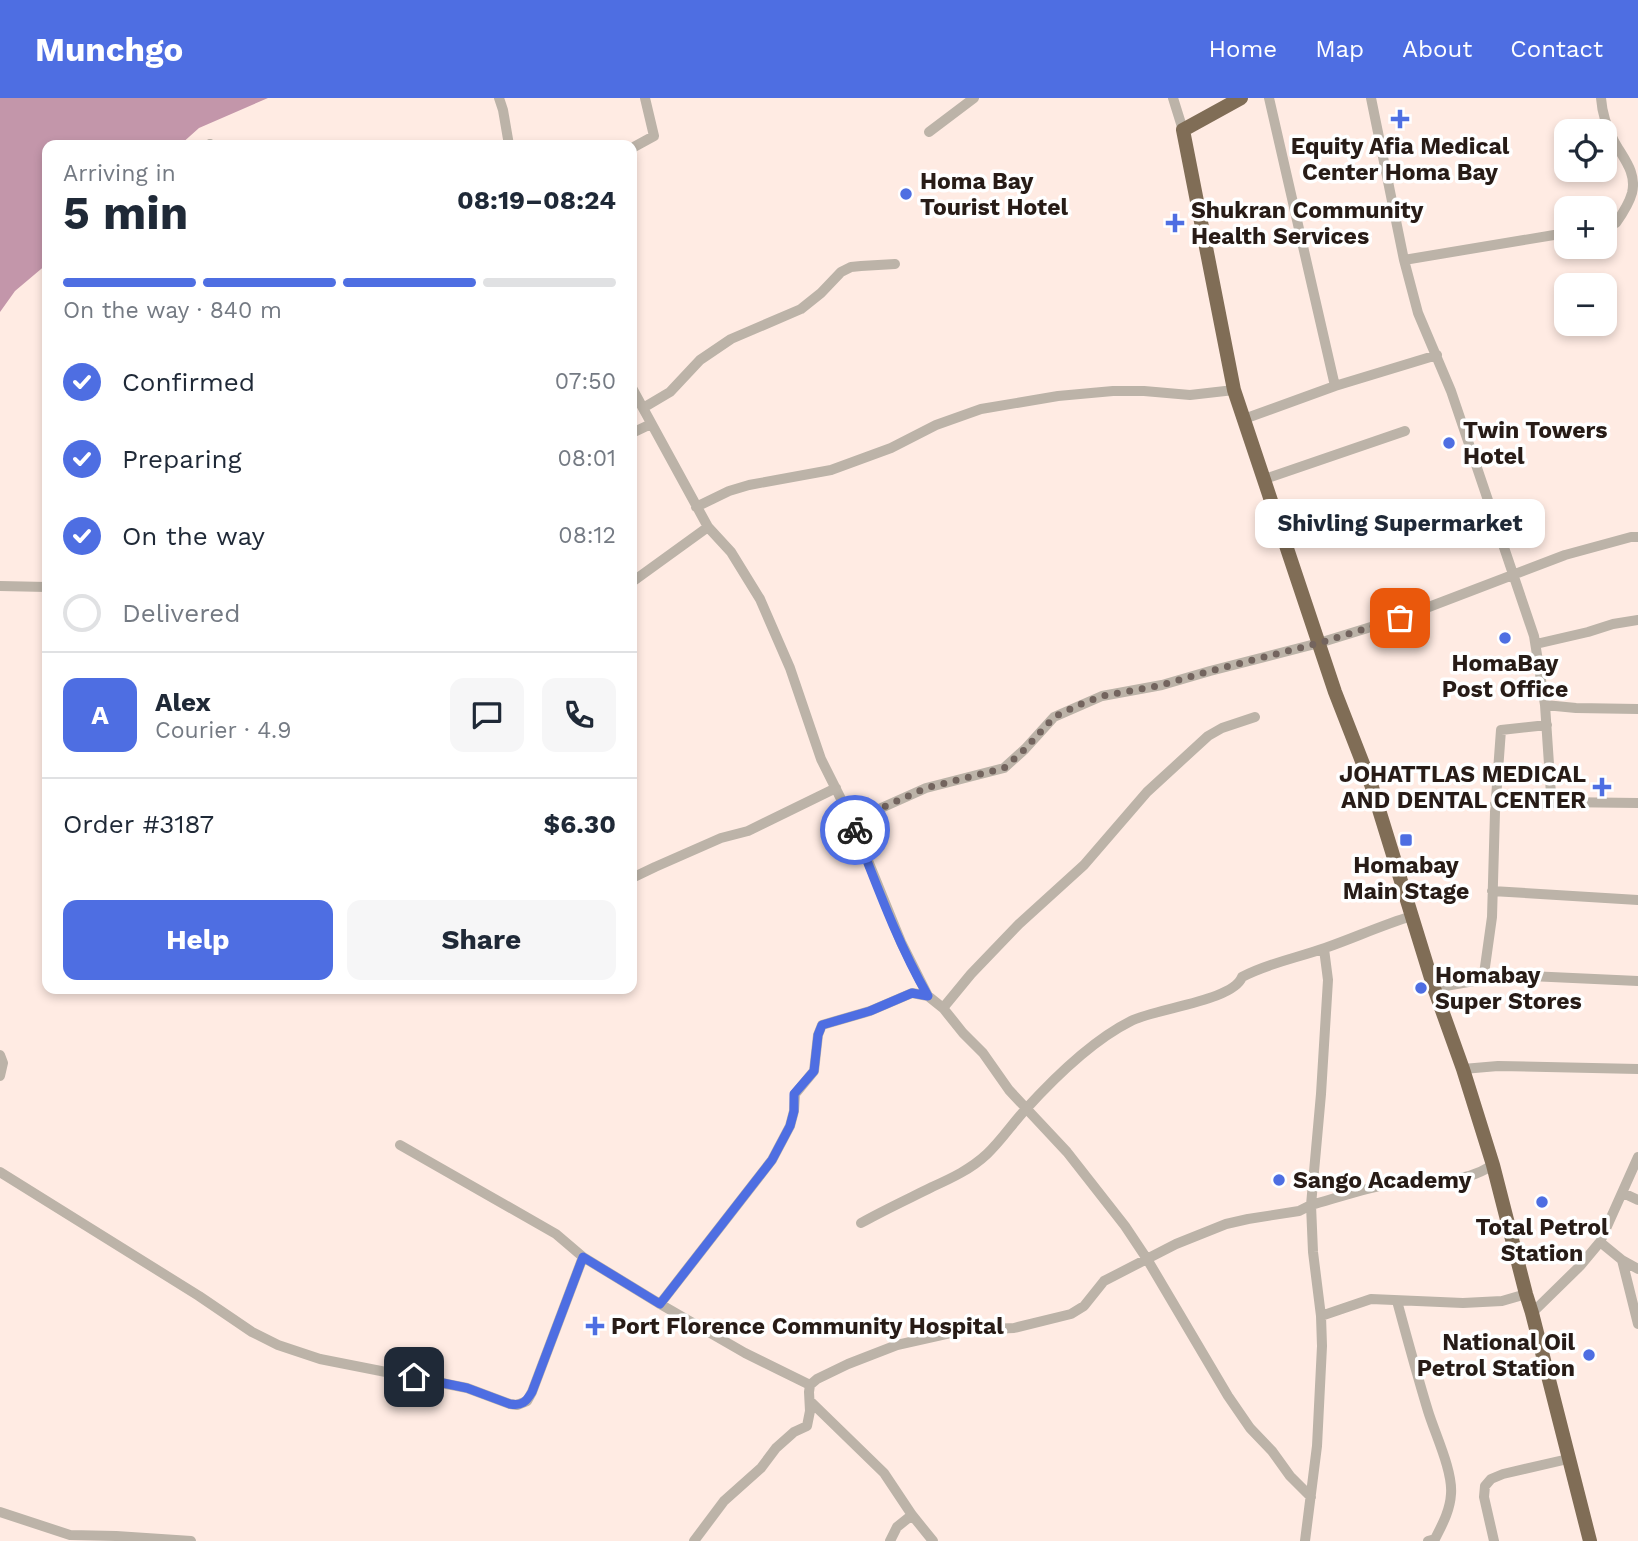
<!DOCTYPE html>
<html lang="en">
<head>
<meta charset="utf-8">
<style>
  :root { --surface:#fff; --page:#f6f6f7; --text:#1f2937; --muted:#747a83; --line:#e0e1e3; --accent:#4e6ee2 }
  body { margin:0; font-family:"Work Sans",sans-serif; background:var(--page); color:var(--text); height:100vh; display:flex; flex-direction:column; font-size:26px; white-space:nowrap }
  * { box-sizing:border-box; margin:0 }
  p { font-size:23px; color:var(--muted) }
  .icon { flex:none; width:38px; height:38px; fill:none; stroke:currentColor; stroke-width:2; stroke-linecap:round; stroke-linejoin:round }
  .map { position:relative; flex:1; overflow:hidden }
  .panel { position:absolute; left:42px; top:42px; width:595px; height:854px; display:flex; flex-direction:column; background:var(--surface); border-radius:14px; box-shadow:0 4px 10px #0003 }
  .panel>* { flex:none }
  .fabs { position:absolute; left:1554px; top:21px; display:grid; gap:14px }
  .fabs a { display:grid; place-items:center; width:63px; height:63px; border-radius:14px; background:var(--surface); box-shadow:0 4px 10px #0003; font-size:35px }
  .pin { position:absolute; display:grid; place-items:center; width:60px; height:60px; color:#fff; margin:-30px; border-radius:14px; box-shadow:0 4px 10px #0006 }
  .courier { position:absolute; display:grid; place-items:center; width:70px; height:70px; margin:-35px; border:5px solid #4e6ee2; border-radius:50%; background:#fff; color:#222; box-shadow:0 2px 9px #0007 }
  .bubble { position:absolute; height:49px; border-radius:14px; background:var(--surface); box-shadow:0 4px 10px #0003; font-size:23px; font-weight:700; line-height:49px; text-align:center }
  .summary em { font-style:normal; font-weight:700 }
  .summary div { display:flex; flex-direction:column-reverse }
  .summary { display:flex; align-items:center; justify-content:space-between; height:119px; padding:0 21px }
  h1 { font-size:46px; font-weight:700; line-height:52px }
  .bar { display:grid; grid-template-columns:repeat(4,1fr); gap:10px 7px; align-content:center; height:84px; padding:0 21px }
  .bar i { height:9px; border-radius:5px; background:var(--line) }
  .bar .active { background:var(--accent) }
  .bar p { grid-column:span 4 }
  .line { display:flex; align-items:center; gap:18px; padding:0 21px; border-top:2px solid var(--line) }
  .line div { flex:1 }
  .round { display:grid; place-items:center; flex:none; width:74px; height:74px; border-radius:14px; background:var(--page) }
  ol { padding:0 21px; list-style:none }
  li { display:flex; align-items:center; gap:21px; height:77px }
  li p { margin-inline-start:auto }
  li .icon { padding:7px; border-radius:50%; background:var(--accent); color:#fff; stroke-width:4 }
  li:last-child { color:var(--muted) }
  li i { width:38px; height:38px; border:4px solid var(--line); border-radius:50% }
  .cta { display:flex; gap:14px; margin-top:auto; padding:14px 21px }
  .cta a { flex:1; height:80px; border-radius:14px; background:var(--accent); color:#fff; font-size:28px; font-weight:700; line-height:80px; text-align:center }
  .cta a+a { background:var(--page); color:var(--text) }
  header { display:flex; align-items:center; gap:42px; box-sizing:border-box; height:98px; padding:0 35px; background:var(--accent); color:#fff }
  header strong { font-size:33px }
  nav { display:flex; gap:38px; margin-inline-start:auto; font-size:24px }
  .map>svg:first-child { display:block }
  .water { fill:#c396aa }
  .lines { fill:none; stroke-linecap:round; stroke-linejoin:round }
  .minor { stroke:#bcb3a8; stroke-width:10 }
  .highway { stroke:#806d56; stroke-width:14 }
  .done { stroke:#73645e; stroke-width:7; stroke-dasharray:0 12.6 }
  .route { stroke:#4e6ee2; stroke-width:9 }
  .poi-dot { fill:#4e6ee2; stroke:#fff; stroke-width:2.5 }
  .labels { text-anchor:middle; stroke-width:7; stroke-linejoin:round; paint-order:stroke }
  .poi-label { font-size:23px; font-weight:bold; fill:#281c17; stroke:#fff; text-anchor:start }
</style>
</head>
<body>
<header>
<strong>Munchgo</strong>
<nav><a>Home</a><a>Map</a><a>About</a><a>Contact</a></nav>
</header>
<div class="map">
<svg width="1638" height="1443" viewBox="0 0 1638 1443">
  <rect width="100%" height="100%" fill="#ffebe3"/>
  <path class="water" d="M0,0h268l-69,30 -19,17h-133v119l-32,27 -15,21z"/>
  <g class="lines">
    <path class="minor" d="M499,0l4,12 6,35
      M1173,0l10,32
      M1269,0l66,288
      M1371,0l33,162 14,53 33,78 83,245 11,69 6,89 6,8 81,1
      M1601,0c1,14 6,30 13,43 9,17 23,31 18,52 -3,11 -9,20 -16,30l-11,2
      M929,34l45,-34
      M210,46v1
      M632,50l22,-12 -9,-38
      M1404,162l162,-27
      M632,290l76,139 23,25 29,47 30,69 31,91 30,60 50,123 27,54 15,12 20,25 20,20 26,37 58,62 58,74 22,33 81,137 22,32 22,23 18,25 21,21
      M643,310l27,-16 30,-32 31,-21 70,-30 20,-16 20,-21 10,-5 10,-1 34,-2
      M1244,321l91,-33 102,-31
      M632,335l19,-9
      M1265,381l140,-48
      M696,409l33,-16 20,-6 82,-15 60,-22 45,-23 45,-16 77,-13 55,-5h31l46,4 44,-5
      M632,484l76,-55
      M0,488l47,1
      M1536,546l52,-12 25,-8 25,-4
      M1545,607l31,3 62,1
      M1495,706h53l9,-2
      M851,721l1,2 74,-33 78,-20 21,-19 29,-32 48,-21 60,-11 48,-14 109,-28 81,-25 165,-63 66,-18h7
      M632,780l23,-11 66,-29 27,-7 88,-43
      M1492,793l146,9
      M1484,876l154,7
      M1434,890l40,-7 10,-7 8,-57 3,-105 6,-82 46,-5
      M943,910l28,-34 48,-50 65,-59 63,-73 61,-56 14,-8 33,-11
      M0,957l3,8 -3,13
      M1463,971l35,-3 140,3
      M400,1047l156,89 27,23 77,47 85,49 65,32
      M0,1074l199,124 53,36 26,13 42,14 147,29 43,16 7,1 10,-4 5,-9 51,-135
      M1623,1095l15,7
      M861,1125c23,-13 47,-24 71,-36 20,-9 39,-18 55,-33 14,-13 25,-30 38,-44 29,-32 68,-70 106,-89 25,-13 102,-20 111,-44 26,-14 55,-19 83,-29 29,-10 57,-23 87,-32
      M1600,1144l22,18 16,9
      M1622,1162l16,64
      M1397,1203c10,37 20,74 31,110 7,23 25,60 23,83 -1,17 -9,31 -16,45l-7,2
      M660,1206l112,-144 18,-34 4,-15 1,-17 19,-23 4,-36 4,-10 48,-14 42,-18 16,3
      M1532,1215l48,-47 20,-24 38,-85
      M1321,1218l50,-17 92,4 39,-2 24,-7
      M810,1303l74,72 28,42 21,26
      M0,1414l70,23 46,1 75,5
      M694,1443l30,-40 37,-33 15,-20 18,-16 13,-6 3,-15 -1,-19 1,-7 7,-6 31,-15 49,-19 49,-11 21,-4 47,-2 57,-14 13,-8 20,-25 72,-37 50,-20 22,-5 51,-8 12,-6c32,-9 64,-20 97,-24 11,-2 22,0 33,0 19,-1 36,-6 52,-16
      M890,1443l7,-14 15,-12
      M1305,1443l12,-95 5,-100 -1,-30 -8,-64 -2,-47 10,-111 7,-114 -4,-31
      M1494,1443l-10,-44 1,-11 6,-7 12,-5 65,-15"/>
    <path class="highway" d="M1241,0l-58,32 51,260 101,302 37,95 62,201 29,81 30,96 33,129 6,19 58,228"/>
  </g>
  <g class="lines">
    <path class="done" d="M855,732l-4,-11 1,2 74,-33 78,-20 21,-19 29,-32 27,-13 21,-8 60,-11 48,-14 109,-28 81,-25"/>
    <path class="route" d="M414,1279l53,11 43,16c12,2 16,-2 22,-12l51,-135 77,47 112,-144 18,-34 4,-15v-17l20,-23 4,-36 4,-10 48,-14 42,-18 16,3c-30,-52 -51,-110 -73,-166"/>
  </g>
  <g class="poi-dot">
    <path d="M1396.5 10.5h7v7h7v7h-7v7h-7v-7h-7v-7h7z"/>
    <circle cx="906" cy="96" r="7"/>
    <path d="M1171.5 114.5h7v7h7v7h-7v7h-7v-7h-7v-7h7z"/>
    <circle cx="1449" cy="345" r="7"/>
    <circle cx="1505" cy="540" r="7"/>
    <path d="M1598.5 678.5h7v7h7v7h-7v7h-7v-7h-7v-7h7z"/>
    <rect x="1399" y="735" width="14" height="14" rx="3.5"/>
    <circle cx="1421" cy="890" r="7"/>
    <circle cx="1279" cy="1082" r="7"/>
    <circle cx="1542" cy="1104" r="7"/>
    <path d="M591.5 1217.5h7v7h7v7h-7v7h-7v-7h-7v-7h7z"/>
    <circle cx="1589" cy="1257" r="7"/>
  </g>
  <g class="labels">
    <g class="poi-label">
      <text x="1400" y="56" text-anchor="middle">Equity Afia Medical<tspan x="1400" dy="26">Center Homa Bay</tspan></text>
      <text x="920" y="91">Homa Bay<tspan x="920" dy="26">Tourist Hotel</tspan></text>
      <text x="1191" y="120">Shukran Community<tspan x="1191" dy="26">Health Services</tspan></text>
      <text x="1463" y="340">Twin Towers<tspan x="1463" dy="26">Hotel</tspan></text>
      <text x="1505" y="573" text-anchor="middle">HomaBay<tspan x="1505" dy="26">Post Office</tspan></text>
      <text x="1586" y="684" text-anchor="end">JOHATTLAS MEDICAL<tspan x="1586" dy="26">AND DENTAL CENTER</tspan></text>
      <text x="1406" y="775" text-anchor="middle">Homabay<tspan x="1406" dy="26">Main Stage</tspan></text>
      <text x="1435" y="885">Homabay<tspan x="1435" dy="26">Super Stores</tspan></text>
      <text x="1293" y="1090">Sango Academy</text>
      <text x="1542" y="1137" text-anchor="middle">Total Petrol<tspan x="1542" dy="26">Station</tspan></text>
      <text x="611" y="1236">Port Florence Community Hospital</text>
      <text x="1575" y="1252" text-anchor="end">National Oil<tspan x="1575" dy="26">Petrol Station</tspan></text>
    </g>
  </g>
</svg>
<div class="fabs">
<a><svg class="icon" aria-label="locate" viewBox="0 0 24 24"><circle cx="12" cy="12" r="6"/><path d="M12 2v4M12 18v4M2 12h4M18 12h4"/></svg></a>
<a>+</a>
<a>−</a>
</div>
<div class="pin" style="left:1400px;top:520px;background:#ea580c"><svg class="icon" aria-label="bag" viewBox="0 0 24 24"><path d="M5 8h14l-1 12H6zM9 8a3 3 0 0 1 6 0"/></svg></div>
<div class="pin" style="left:414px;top:1279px;background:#1f2937"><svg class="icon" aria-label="home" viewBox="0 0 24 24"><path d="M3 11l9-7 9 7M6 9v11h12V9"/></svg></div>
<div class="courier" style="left:855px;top:732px"><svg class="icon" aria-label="bike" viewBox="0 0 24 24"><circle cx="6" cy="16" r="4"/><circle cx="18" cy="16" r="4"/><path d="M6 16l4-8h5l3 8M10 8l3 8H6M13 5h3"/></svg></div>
<div class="bubble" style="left:1255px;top:401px;width:290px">Shivling Supermarket</div>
<section class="panel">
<div class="summary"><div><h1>5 min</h1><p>Arriving in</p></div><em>08:19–08:24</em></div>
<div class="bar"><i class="active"></i><i class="active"></i><i class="active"></i><i></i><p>On the way · 840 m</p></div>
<ol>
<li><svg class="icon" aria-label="check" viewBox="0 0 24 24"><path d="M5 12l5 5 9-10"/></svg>Confirmed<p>07:50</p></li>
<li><svg class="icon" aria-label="check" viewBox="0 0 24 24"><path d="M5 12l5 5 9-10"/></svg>Preparing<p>08:01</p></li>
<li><svg class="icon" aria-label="check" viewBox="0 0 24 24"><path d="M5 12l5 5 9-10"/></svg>On the way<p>08:12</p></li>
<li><i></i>Delivered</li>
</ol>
<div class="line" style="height:126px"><b class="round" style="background:var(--accent);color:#fff">A</b><div><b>Alex</b><p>Courier · 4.9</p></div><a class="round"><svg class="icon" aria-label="chat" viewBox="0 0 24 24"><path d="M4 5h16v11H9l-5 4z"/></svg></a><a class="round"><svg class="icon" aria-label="phone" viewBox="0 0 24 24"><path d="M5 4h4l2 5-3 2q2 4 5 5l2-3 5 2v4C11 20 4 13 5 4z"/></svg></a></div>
<div class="line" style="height:91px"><div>Order #3187</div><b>$6.30</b></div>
<div class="cta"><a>Help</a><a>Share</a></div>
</section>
</div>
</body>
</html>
